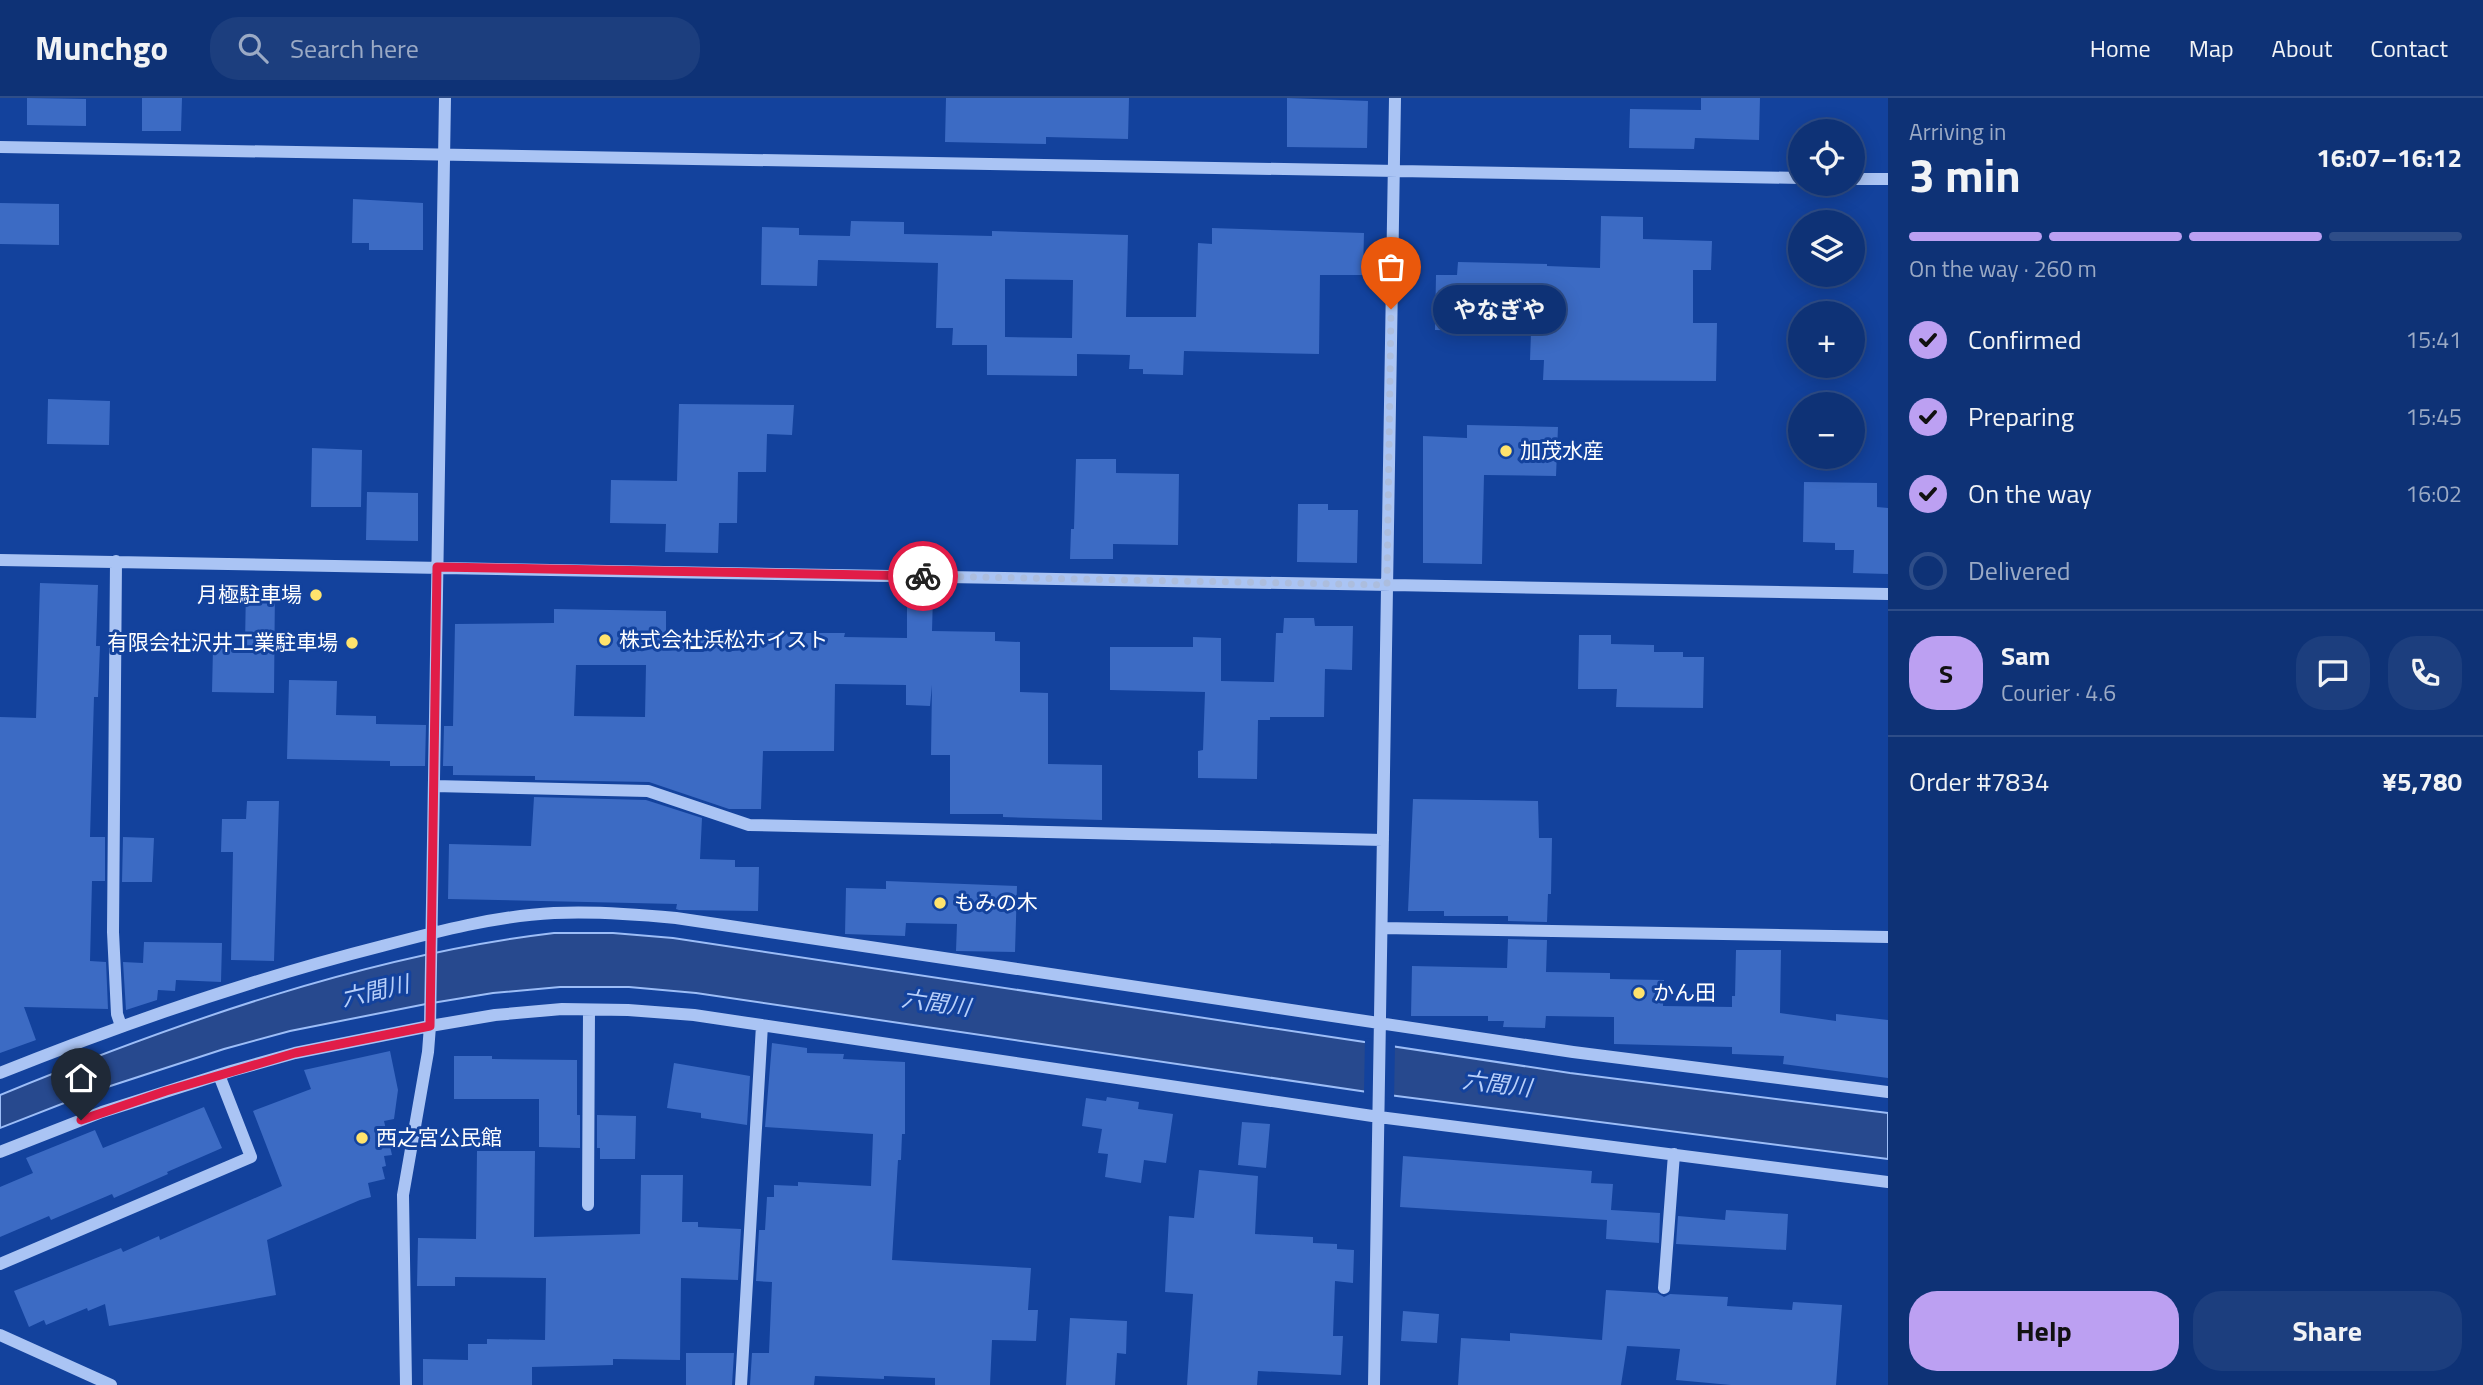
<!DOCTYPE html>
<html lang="en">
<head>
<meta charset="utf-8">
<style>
  :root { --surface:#0e3276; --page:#1c3e7e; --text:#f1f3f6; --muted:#9baac5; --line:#2e4d88; --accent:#bca0f2 }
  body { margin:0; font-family:"Titillium Web","Noto Sans JP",sans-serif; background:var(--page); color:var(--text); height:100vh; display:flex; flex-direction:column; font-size:26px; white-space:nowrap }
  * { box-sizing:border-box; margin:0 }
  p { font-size:23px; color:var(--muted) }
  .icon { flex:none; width:38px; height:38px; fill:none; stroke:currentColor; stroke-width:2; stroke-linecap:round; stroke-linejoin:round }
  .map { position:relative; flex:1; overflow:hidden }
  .panel { display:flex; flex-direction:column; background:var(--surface); width:595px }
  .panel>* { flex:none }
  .tools { position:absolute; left:1788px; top:21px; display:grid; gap:14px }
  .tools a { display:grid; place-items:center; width:77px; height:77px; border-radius:50%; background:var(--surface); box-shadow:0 4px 18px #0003,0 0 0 2px var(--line); font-size:35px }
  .pin { position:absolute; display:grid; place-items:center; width:60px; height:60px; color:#fff; margin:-72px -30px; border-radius:50% 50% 50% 0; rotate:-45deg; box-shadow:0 0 7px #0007 }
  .pin .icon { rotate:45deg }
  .courier { position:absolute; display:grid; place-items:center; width:70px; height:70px; margin:-35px; border:5px solid #e11d48; border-radius:50%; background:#fff; color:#222; box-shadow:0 2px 9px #0007 }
  .bubble { position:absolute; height:49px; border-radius:24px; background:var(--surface); box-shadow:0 4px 18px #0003,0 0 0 2px var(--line); font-size:23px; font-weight:700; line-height:49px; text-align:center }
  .headline em { font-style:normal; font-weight:700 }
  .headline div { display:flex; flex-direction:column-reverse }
  .headline { display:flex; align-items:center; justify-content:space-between; height:119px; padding:0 21px }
  h1 { font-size:46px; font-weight:700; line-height:52px }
  .bar { display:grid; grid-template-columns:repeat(4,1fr); gap:10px 7px; align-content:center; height:84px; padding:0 21px }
  .bar i { height:9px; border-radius:5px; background:var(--line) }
  .bar .on { background:var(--accent) }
  .bar p { grid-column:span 4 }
  .line { display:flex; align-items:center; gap:18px; padding:0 21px; border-top:2px solid var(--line) }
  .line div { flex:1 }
  .round { display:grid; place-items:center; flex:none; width:74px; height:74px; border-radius:28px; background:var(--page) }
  ol { padding:0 21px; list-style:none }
  li { display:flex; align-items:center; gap:21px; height:77px }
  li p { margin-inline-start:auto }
  li .icon { padding:7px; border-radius:50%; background:var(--accent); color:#111; stroke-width:4 }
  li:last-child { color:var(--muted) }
  li i { width:38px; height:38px; border:4px solid var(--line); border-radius:50% }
  .cta { display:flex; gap:14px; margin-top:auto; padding:14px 21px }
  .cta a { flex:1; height:80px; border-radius:28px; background:var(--accent); color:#111; font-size:28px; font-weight:700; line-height:80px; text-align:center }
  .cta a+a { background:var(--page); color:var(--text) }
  header { display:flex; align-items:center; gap:42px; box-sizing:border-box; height:98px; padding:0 35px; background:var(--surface); border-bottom:2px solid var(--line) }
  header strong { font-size:33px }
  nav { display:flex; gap:38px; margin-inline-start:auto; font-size:24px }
  .search { width:490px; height:63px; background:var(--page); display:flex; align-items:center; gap:18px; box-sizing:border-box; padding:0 24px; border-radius:28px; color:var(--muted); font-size:26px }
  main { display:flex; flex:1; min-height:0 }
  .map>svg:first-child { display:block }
  .water { fill:#27498e; stroke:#9cbdf7; stroke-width:2 }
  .pier { fill:#13429d }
  .building { fill:#3c6bc4; fill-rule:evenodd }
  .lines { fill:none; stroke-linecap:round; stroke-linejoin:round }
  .minor { stroke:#aac4f4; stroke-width:12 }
  .done { stroke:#acbddd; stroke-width:7; stroke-dasharray:0 12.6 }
  .route { stroke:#e11d48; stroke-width:9 }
  .poi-dot { fill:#ffe36d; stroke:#13429d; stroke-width:2.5 }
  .labels { text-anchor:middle; stroke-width:6; stroke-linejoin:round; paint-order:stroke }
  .poi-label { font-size:21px; fill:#fff; stroke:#13429d; text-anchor:start }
  .water-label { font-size:23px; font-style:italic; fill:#b7cffa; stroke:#13429d }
</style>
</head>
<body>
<header>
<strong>Munchgo</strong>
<div class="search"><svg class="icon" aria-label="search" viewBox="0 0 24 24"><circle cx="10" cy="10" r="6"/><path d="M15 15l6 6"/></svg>Search here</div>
<nav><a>Home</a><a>Map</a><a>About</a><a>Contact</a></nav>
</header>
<main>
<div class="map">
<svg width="1888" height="1287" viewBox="0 0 1888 1287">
  <rect width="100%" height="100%" fill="#13429d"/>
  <path class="water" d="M554,835h59l60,5 897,135 318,40v46l-507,-65 -685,-101 -67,-6h-69l-67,6 -67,11 -136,27 -66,18 -129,42 -95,37v-33c173,-71 368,-140 554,-162z"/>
  <path class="pier" d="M1365,940l30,5 -1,56 -30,-4z"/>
  <path class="building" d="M27,0l59,1v27l-59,-1z
    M142,0h40l-1,33h-39z
    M946,0h183l-1,41 -82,-2v7l-101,-2z
    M1287,0l81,3 -1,47 -80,-1z
    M1701,0h59l-1,42 -64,-2 -1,11 -65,-1 1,-39 71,1z
    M353,101l70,4v47h-54v-7h-17z
    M0,105l59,1v41l-59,-1z
    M1601,118l42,1v22l69,2 -1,29h-18v53h24l-1,58 -173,-1 1,-20h-14l1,-28 -96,-2 1,-55h21l1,-13 89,2v2l53,2z
    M851,123l53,1v12l88,2v-5l136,4 -2,82h70l2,-74 14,1v-16l152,5 -1,42h-43l-1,79 -135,-3 -1,24 -40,-1v-5h-14l1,-14 -53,-1v22l-90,-1v-30h-35l1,-17h-17l2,-65 -120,-3 -1,26 -56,-1 1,-58 37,1v7l51,1zM1005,181l68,1 -1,58 -67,-1z
    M48,301l62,2 -1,44 -62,-1z
    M679,306l115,1 -2,30 -25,-1 -1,38h-28l-1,51h-18l-1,30 -53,-1 1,-28 -56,-1 1,-43 66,1z
    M1467,327l91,2 -2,49 -72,-1 -2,89 -59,-1v-127l44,2z
    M312,350l50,2 -1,57h-50z
    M1076,361h40v14l63,1 -1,71 -65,-1v15h-43l1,-30h3z
    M1804,384l73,1v24l11,1v66l-35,-1 1,-23h-19v-7l-32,-1z
    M367,394l51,1v48l-52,-1z
    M1298,406h30v6h30l-1,53 -60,-1z
    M40,485l58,2 -2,61h4l-2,51h-4l-4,140h15v44h-13l-2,80 16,1 2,47 -84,-2 12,33 -36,13v-336l36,1z
    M246,487l29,1 -1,107 -62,-1 1,-44 27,1 1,-4h4z
    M907,497h26l-1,36 63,1v9l25,1v50l28,1v71l54,1v55l-99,-3v-3h-53v-59h-19l1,-70 -2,21 -24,-1v-20l-71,-1 -1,67h-71l-2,58h-32l-80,-27 -114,-2v-4l-82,-1v-9h-10l1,-40h9l2,-102 99,-1v-14l112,2v22h179l-1,4 63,1zM576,567h70l-1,52 -71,-1z
    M1284,520h30l1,8h38l-1,44 -27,-1 -1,48h-54v3h-12l-1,59 -59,-1v-27l5,-1 2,-58 -95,-2v-43h83v-10l28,1v43l53,1 2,-49h7z
    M1579,537h32v9l43,1v7h29v5h21l-1,51 -87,-1 1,-18h-39z
    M289,582l48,1 -1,34 40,1v8l50,1 -1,41h-35v-5l-103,-2z
    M534,699l112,3 56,18 -2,41 35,1v7h24l-1,44 -79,-1 -3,-1 1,-5 -229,-5 1,-55 82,2z
    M1413,701l125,2 1,37h13l-1,56h-3l-1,28 -39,-1v-5h-64v-5h-36z
    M247,703h32l-5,160 -43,-1 2,-108h-12l1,-33h24z
    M123,739l31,1 -2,44h-30z
    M886,783l131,5 -2,66 -59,-1 1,-27 -51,-1 -1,13 -60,-2 1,-46 40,1z
    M1508,841l39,1 -1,32 64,1v6l54,1 -1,26 69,1v-11h3l1,-46h45l-1,63 56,8v-7l52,6v58l-105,-14 1,-8 -52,-2v-7l-118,-3v-27l-68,-1 -1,12 -42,-1 1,-6h-16v-5h-77l1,-50 95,2z
    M144,844l78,1 -1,39 -45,-2 -1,11 -17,-1 -1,10 -31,10 -3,-48 20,1z
    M772,945l35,5v5l37,1 -1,5 62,3v72h-3l-1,26h-3l-6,100 139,8 -3,42h10l-2,31 -44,-1 -2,45h-55v-7l-51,-2v3l-69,-3 -1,9h-64l2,-32h17l3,-71 -16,-1 3,-51h6l2,-33h7v-12l24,1v-4l73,4 2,-52 -108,-7z
    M390,953l8,39 -4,29 -10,2 8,34 -8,1 2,10 -4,1 3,12 -17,4 3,14 -11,3 -93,40 9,55 -167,31 -4,-22 -17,7 -1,-3 -41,17 -2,-5 -15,7 -15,-36 107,-43 2,4 36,-16 1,4 122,-54 -29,-75 58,-22 -7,-19z
    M454,958h38v3l85,1v55h3v33l-41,-1v-48h-85z
    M674,965l76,13 -3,49 -46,-7v-5l-34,-5z
    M1107,999l32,5 -1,7 35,5 -7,49 -22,-3 -3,23 -36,-6 3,-23 -10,-1 4,-24 -20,-3 4,-28 20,3z
    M204,1009l18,41 -55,24 1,2 -54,24 -2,-4 -61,26 -2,-4 -49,21v-50l33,-14 -7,-15 69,-28 8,18z
    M597,1017l39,1 -1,43h-35v-11h-3z
    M1242,1024l28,2 -4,44 -28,-3z
    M477,1053h58l-1,86 106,-3 1,-59h42l-1,47h16v5l43,2 -3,51 -57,-2 -1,82 -67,-1v6l-81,2v18h-109v-26l45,1v-16h19v-5l58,1 1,-62 -91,-1v9h-38l1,-48 58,1z
    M1403,1058l189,15 -1,12 22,1 -2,26 49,3 -1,30 -53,-4 1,-19 -207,-13z
    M1199,1072l59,6 -3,58 58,3v6l24,1v5l17,1 -1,33 -18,-2 -2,55h10l-2,39 -83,-4 -1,14h-70l6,-91 -28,-2 4,-76 25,2z
    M1726,1112l62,4 -2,36 -110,-6 2,-28 47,4z
    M1606,1192l51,3 7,4 6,-3 58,3 -1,9 65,4 1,-8 49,3 -6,80h-105l-55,-5 4,-31 -53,-3 -6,39h-163l3,-47 49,3v-8l92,7z
    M1403,1213l36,3 -2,29 -36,-2z
    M1070,1220l57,3 -1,33 -9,-1 -2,32h-49z
    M686,1255h48l-2,32h-46z"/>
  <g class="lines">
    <path class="minor" d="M0,49l1801,31
      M1853,81h35
      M0,462l1888,34
      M116,463l-3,371 4,82 4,12
      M434,688l214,5 101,34 634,15
      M1382,830l506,9
      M0,975c125,-50 252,-94 382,-127 57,-15 114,-30 172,-33 41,-2 81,1 122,5l897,134 315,40
      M0,1054l102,-40 129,-41 64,-18 135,-27 65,-11 67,-6 66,1 66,5 685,102 509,65
      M588,1107l1,-195
      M0,1166l251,-107 -32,-82
      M1664,1190l10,-134
      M0,1237l111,50
      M406,1287l-3,-190 25,-143 2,-26 15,-928
      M741,1287l21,-360
      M1374,1287l21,-1287"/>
  </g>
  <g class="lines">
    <path class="done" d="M923,478l464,9 4,-276"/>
    <path class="route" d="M81,1022l85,-29 129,-38 135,-27 7,-459 486,9"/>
  </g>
  <g class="poi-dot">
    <circle cx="1506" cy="353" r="7"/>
    <circle cx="316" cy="497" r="7"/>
    <circle cx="605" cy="542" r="7"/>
    <circle cx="352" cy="545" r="7"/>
    <circle cx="940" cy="805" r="7"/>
    <circle cx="1639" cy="895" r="7"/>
    <circle cx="362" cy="1040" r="7"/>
  </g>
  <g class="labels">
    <g class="poi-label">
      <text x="1520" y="360">加茂水産</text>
      <text x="302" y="504" text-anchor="end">月極駐車場</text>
      <text x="619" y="549">株式会社浜松ホイスト</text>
      <text x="338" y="552" text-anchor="end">有限会社沢井工業駐車場</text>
      <text x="954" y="812">もみの木</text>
      <text x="1653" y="902">かん田</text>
      <text x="376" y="1047">西之宮公民館</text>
    </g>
    <g class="water-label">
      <text transform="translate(375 893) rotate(-13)" y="8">六間川</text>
      <text transform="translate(936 905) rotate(8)" y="8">六間川</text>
      <text transform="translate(1497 986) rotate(7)" y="8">六間川</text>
    </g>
  </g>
</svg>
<div class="tools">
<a><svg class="icon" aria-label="locate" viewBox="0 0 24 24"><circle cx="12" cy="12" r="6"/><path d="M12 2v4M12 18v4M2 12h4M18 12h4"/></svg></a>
<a><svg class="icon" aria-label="layers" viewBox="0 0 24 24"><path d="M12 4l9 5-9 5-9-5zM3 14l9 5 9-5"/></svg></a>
<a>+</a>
<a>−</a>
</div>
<div class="pin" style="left:1391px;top:211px;background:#ea580c"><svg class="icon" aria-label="bag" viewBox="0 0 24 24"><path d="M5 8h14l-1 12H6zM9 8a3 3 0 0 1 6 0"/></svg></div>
<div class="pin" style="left:81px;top:1022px;background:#1f2937"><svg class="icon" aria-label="home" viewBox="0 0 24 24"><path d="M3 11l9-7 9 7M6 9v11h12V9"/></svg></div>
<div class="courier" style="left:923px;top:478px"><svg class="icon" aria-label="bike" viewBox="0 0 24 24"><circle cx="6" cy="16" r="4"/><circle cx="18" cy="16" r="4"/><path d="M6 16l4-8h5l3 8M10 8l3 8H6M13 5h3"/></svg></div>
<div class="bubble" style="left:1433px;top:187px;width:133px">やなぎや</div>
</div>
<section class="panel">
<div class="headline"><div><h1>3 min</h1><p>Arriving in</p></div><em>16:07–16:12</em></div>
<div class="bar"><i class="on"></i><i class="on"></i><i class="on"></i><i></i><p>On the way · 260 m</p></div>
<ol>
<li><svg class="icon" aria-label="check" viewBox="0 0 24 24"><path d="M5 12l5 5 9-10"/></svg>Confirmed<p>15:41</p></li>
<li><svg class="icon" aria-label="check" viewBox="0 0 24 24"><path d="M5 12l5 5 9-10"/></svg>Preparing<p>15:45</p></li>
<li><svg class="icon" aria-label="check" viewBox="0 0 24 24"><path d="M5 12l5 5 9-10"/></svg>On the way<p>16:02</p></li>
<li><i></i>Delivered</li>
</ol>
<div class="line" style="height:126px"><b class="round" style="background:var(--accent);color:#111">S</b><div><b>Sam</b><p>Courier · 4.6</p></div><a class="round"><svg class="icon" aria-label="chat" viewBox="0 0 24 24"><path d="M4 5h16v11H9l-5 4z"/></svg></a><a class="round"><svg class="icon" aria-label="phone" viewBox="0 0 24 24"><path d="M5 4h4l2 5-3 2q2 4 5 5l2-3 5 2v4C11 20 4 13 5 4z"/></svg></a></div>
<div class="line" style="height:91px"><div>Order #7834</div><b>¥5,780</b></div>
<div class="cta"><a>Help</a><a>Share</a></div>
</section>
</main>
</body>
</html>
